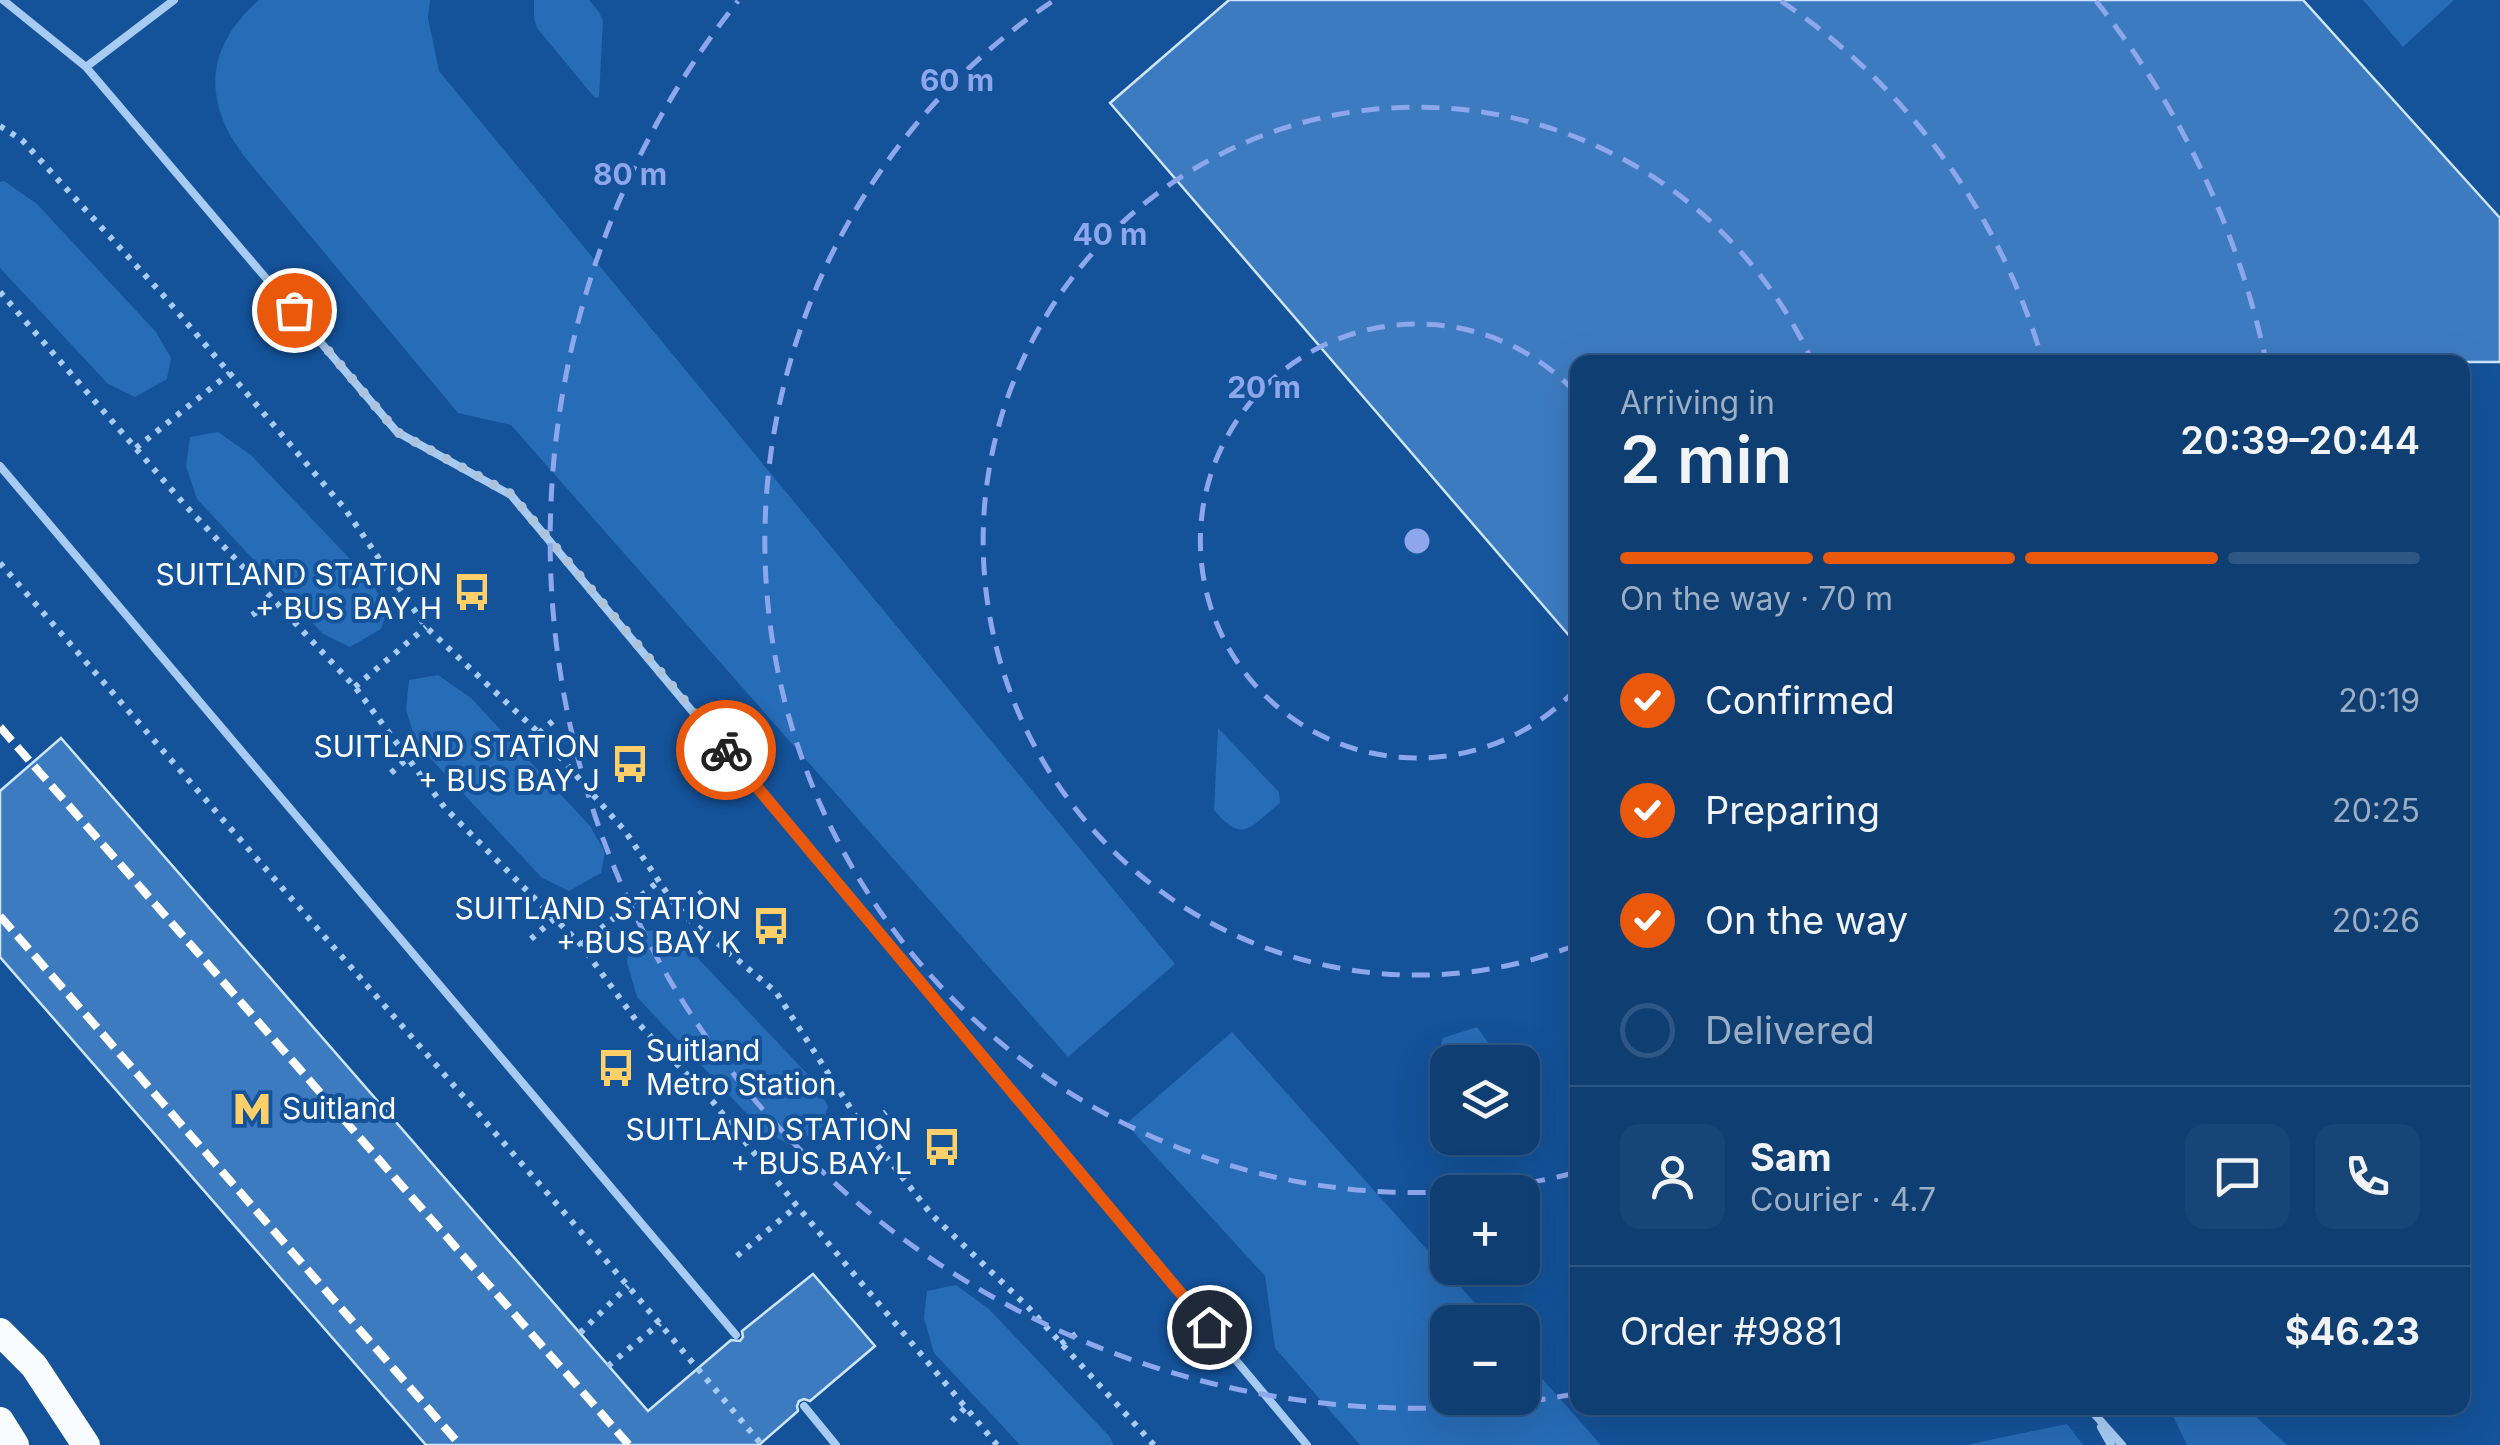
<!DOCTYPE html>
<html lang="en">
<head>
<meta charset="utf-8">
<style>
  :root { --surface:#0f3e73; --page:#184578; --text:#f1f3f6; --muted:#9baec4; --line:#2f5785; --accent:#ea580c }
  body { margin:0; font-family:Inter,sans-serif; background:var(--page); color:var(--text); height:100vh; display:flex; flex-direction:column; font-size:38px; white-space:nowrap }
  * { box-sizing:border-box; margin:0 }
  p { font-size:32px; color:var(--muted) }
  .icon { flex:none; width:55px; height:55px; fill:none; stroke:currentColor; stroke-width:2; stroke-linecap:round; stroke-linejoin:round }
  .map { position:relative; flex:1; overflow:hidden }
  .sheet { position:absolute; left:1570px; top:355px; width:900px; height:1060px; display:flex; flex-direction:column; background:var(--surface); border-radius:20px; box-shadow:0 10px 40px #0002,0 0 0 2px var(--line) }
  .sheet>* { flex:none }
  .controls { position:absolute; left:1430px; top:1045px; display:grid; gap:20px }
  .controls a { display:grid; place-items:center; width:110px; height:110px; border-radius:20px; background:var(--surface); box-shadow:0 10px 40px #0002,0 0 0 2px var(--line); font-size:50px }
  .pin { position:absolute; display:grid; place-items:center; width:85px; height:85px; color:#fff; margin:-42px; border:5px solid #fff; border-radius:50%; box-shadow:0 2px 10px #0007 }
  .courier { position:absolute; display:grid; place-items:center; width:100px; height:100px; margin:-50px; border:8px solid #ea580c; border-radius:50%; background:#fff; color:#222; box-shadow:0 2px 12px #0007 }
  .overview em { font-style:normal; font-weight:600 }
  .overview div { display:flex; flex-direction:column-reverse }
  .overview { display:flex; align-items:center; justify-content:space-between; height:170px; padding:0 50px }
  h1 { font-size:65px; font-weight:600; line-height:75px }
  .bar { display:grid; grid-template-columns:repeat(4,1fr); gap:15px 10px; align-content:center; height:120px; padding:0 50px }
  .bar i { height:12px; border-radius:8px; background:var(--line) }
  .bar .active { background:var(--accent) }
  .bar p { grid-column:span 4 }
  .line { display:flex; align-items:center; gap:25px; padding:0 50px; border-top:2px solid var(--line) }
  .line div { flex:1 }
  .round { display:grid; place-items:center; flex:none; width:105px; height:105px; border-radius:20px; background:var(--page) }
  ol { padding:0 50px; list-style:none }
  li { display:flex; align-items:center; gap:30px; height:110px }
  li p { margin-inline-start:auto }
  li .icon { padding:10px; border-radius:50%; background:var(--accent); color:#fff; stroke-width:4 }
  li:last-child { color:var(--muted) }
  li i { width:55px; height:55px; border:5px solid var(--line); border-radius:50% }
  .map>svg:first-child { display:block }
  .green { fill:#276cb7 }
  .building { fill:#3d7bc1; stroke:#cfe5fd; stroke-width:2.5 }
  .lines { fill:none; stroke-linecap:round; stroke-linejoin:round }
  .path { stroke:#a7cbf3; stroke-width:6; stroke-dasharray:5 8; stroke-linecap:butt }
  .service { stroke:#a7cbf3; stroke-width:8 }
  .trunk { stroke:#f9fcff; stroke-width:28 }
  .rail { stroke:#fff; stroke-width:8; stroke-dasharray:18 8; stroke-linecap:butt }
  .done { stroke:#adc2db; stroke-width:10; stroke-dasharray:0 18 }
  .route { stroke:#ea580c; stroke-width:12 }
  .ring { fill:none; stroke:#8ea6ec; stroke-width:5; stroke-dasharray:18 12 }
  .labels { text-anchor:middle; stroke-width:8; stroke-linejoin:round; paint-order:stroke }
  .poi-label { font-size:30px; fill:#fff; stroke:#145299; text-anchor:end }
  .centre { fill:#8ea6ec; stroke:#145299; stroke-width:5 }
  .ring-label { font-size:30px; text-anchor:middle; font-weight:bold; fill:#8ea6ec; stroke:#145299; stroke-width:8; stroke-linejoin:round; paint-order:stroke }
</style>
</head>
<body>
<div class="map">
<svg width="2500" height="1445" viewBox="0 0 2500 1445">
  <rect width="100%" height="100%" fill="#145299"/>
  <path class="green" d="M259,0h171l-2,18 11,53 736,893 -107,93 -557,-632 -53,-12 -215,-258c-7,-11 -16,-23 -20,-35 -19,-49 -1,-87 36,-120z
    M534,0h55l10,12 4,9 -4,76 -4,1 -58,-70 -3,-10z
    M2363,0h91l-51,47z
    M4,181l33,23 119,128 15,26 -4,21 -32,18 -27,-13 -108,-116v-86z
    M218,432l33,23 121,127 15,28 -6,19 -31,18 -27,-13 -126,-135 -11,-33 4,-29z
    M438,675l33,23 119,128 15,26 -4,21 -32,18 -27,-13 -126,-135 -10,-34 3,-29z
    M1218,728l61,64 1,11c-29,22 -36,43 -66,7z
    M659,929l33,23 121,128 15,26 -6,21 -31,18 -27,-13 -127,-135 -10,-35 4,-28z
    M1477,1027l21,29v6h-50l-1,18 -12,-19 8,-23z
    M1232,1032l260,290h-44v76h74l1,-41 78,88h-241l-85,-97 -10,-72 -139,-152z
    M956,1285l33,24 120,127 5,9h-94l-86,-92 -10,-35 3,-27z
    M2169,1408h77l41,37h-100z
    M2067,1424l16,21h-117z"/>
  <path class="building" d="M1229,0h1074l197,218v144h-922v284l-468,-543z
    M61,738l587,673 83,-71 9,1 3,-4 -1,-6 71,-57 62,72 -65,55 -6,-2 -5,2 -2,5 1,5 -39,34h-333l-426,-488v-166z"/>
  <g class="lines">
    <path class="path" d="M0,126l22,14 141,155 182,214 81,118 113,106 86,98 54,80 97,81 84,131 71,91 97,93 126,138
      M0,292l185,213 170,182 90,121 136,137 57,78 75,79 84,104 200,239
      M136,448l94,-75
      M0,563l628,723 134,159
      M389,573l21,-13
      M252,615l21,-13
      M355,687l71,-60
      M539,733l14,-12
      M391,773l17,-15
      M679,911l23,-19
      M531,939l24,-21
      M581,945l78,-64
      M864,1129l22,-17
      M737,1256l60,-50
      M580,1333l48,-47
      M1061,1344l21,-14
      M608,1366l52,-43
      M952,1421l14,-14"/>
    <path class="service" d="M3,0l83,67 311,365 114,63 796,950
      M86,67l88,-67
      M0,466l736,869
      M804,1406l32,39
      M2089,1408l33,37
      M2101,1427l10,18"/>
    <path class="trunk" d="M0,1332l34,34 52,79
      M0,1421l15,24"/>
    <path class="rail" d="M0,727l629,718
      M0,916l460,529"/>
  </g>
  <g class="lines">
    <path class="done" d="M294,310l103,122 114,62 215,256"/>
    <path class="route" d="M726,750l483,577"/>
  </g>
  <g class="ring">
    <path d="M1577 688A217 217 0 1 1 1577 394"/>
    <path d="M1576 945A434 434 0 1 1 1812 361"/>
    <path d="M1574 1173A651 651 0 0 1 1053 1M1781 1A651 651 0 0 1 2043 362"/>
    <path d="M1575 1394A868 868 0 0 1 738 1M2096 1A868 868 0 0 1 2266 361"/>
  </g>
  <defs>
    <g id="bus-bare" transform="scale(3)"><path d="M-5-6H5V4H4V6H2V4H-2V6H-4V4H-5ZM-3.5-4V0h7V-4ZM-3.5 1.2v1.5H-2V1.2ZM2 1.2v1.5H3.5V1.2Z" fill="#ffd069" stroke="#145299" stroke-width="2.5" paint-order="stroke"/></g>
    <g id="metro-bare" transform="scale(3)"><path d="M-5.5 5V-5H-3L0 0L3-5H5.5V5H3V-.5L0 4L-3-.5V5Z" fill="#ffd069" stroke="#145299" stroke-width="2.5" paint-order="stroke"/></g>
  </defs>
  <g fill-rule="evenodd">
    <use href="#bus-bare" x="472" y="592"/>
    <use href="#bus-bare" x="630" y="764"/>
    <use href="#bus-bare" x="771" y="926"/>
    <use href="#bus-bare" x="616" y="1068"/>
    <use href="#metro-bare" x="252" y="1109"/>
    <use href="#bus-bare" x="942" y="1147"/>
  </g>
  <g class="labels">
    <g class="poi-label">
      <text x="442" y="585">SUITLAND STATION<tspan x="442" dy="34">+ BUS BAY H</tspan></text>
      <text x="600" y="757">SUITLAND STATION<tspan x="600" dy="34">+ BUS BAY J</tspan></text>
      <text x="741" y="919">SUITLAND STATION<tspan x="741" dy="34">+ BUS BAY K</tspan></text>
      <text x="646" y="1061" text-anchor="start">Suitland<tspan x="646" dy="34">Metro Station</tspan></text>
      <text x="282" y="1119" text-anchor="start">Suitland</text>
      <text x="912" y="1140">SUITLAND STATION<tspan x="912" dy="34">+ BUS BAY L</tspan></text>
    </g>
  </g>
  <circle cx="1417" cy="541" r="15" class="centre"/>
  <g class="ring-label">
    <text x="957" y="91">60 m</text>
    <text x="630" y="185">80 m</text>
    <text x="1110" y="245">40 m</text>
    <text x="1264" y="398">20 m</text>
  </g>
</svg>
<div class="controls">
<a><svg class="icon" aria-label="layers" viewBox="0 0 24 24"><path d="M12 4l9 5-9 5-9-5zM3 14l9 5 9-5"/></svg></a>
<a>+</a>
<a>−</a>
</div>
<div class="pin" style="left:294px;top:310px;background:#ea580c"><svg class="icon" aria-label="bag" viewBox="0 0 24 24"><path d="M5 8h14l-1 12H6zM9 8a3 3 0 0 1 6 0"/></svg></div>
<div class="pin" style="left:1209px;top:1327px;background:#1f2937"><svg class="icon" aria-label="home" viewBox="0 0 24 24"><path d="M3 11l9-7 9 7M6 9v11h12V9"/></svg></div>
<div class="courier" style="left:726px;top:750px"><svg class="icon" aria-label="bike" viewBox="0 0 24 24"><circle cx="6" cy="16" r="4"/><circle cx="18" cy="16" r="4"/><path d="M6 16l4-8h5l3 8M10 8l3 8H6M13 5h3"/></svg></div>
<section class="sheet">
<div class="overview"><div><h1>2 min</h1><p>Arriving in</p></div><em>20:39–20:44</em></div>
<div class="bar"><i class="active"></i><i class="active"></i><i class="active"></i><i></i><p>On the way · 70 m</p></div>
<ol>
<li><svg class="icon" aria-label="check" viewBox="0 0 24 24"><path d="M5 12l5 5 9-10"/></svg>Confirmed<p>20:19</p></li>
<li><svg class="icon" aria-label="check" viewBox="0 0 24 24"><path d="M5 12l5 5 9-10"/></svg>Preparing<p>20:25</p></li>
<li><svg class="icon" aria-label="check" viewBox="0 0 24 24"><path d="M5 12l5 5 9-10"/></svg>On the way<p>20:26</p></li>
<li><i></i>Delivered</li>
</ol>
<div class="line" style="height:180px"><a class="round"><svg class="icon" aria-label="person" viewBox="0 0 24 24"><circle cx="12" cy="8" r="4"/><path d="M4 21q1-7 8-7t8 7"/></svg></a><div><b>Sam</b><p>Courier · 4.7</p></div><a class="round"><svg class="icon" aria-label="chat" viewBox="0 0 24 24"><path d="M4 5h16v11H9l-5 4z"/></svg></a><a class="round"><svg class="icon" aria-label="phone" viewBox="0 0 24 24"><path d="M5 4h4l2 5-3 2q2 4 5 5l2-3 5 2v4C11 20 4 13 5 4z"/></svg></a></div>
<div class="line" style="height:130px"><div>Order #9881</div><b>$46.23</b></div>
</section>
</div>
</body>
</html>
